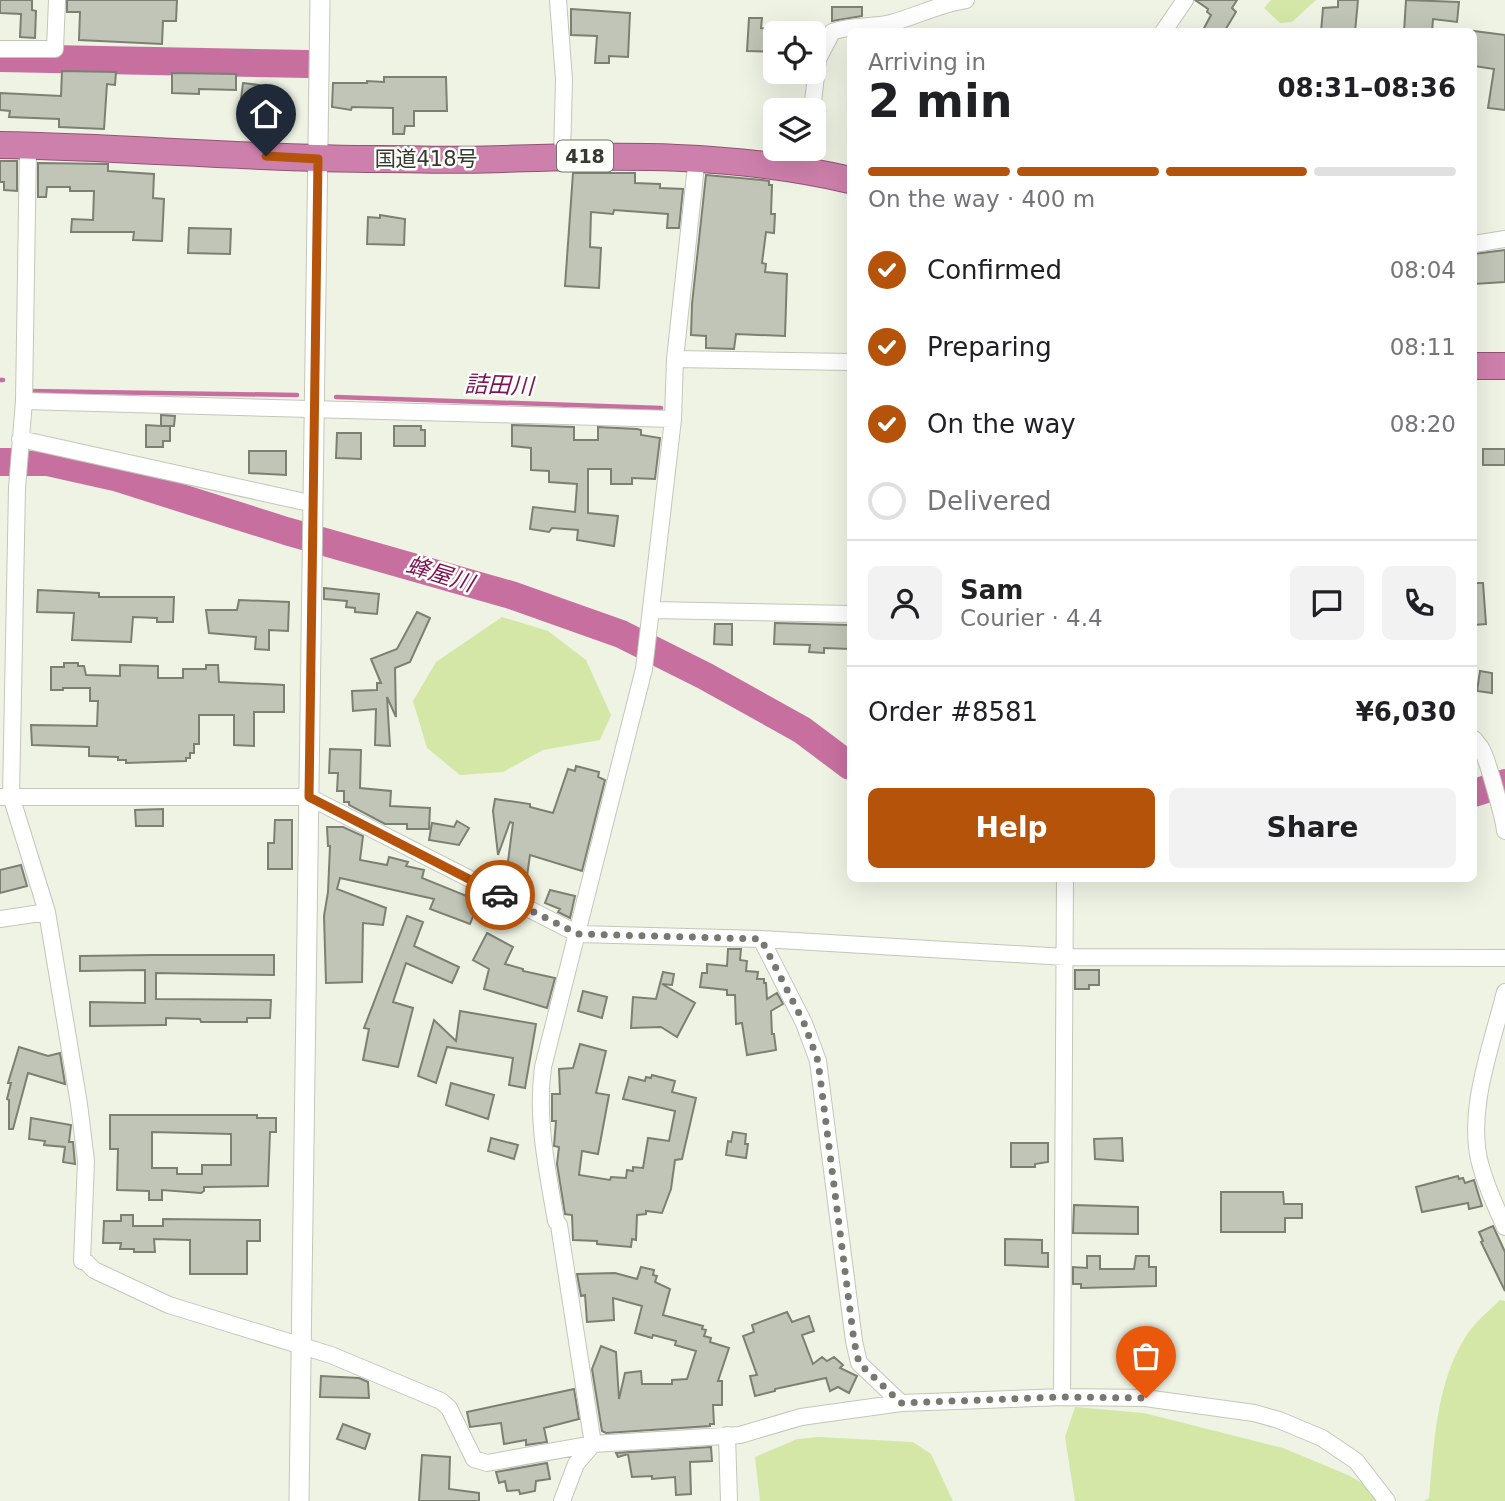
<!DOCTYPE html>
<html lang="en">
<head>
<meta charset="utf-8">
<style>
  :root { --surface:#fff; --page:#f2f2f2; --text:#202124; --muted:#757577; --line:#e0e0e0; --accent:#b45309 }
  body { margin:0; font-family:"DejaVu Sans","Noto Sans JP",sans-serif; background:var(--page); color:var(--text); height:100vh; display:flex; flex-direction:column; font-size:26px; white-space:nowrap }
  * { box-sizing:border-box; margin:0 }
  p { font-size:23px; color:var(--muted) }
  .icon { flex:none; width:38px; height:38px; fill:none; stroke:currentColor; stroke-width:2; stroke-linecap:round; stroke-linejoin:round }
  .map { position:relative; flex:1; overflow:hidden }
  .drawer { position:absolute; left:847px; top:28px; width:630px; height:854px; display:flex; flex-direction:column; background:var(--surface); border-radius:10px; box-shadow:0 7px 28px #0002 }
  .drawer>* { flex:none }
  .tools { position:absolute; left:763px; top:21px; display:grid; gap:14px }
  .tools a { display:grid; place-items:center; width:63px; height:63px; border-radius:10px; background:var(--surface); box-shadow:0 7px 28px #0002; font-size:35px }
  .pin { position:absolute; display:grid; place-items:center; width:60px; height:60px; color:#fff; margin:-72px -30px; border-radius:50% 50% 50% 0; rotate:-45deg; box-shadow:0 0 7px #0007 }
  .pin .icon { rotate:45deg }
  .courier { position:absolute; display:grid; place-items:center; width:70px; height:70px; margin:-35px; border:5px solid #b45309; border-radius:50%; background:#fff; color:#222; box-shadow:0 2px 9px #0007 }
  .head em { font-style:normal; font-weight:700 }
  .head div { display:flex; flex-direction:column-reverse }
  .head { display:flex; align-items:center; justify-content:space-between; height:119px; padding:0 21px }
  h1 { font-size:46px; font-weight:700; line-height:52px }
  .bar { display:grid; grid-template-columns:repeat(4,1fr); gap:10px 7px; align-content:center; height:84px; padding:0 21px }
  .bar i { height:9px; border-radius:5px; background:var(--line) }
  .bar .on { background:var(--accent) }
  .bar p { grid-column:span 4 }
  .line { display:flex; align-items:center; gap:18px; padding:0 21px; border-top:2px solid var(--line) }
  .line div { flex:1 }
  .round { display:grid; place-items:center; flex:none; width:74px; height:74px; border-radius:10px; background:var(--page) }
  ol { padding:0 21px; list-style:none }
  li { display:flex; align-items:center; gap:21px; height:77px }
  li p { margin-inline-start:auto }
  li .icon { padding:7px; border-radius:50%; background:var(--accent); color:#fff; stroke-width:4 }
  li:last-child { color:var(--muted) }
  li i { width:38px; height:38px; border:4px solid var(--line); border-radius:50% }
  .cta { display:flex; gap:14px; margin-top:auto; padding:14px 21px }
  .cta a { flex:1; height:80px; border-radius:10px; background:var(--accent); color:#fff; font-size:28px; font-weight:700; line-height:80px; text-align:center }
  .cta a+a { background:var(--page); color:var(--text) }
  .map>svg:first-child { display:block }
  .green { fill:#d5e7a7 }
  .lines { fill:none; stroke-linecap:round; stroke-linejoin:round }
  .stream { stroke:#c770a0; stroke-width:4.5 }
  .river { stroke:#c770a0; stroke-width:28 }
  .building { fill:#c1c5b7; stroke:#7c8073; stroke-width:2; fill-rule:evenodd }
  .minor-casing { stroke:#c3c7b9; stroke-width:18 }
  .tertiary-casing { stroke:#c3c7b9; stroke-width:21 }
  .trunk-casing { stroke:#915274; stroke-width:28 }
  .minor { stroke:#fff; stroke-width:16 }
  .tertiary { stroke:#fff; stroke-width:19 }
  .trunk { stroke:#ce80ac; stroke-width:26 }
  .done { stroke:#777971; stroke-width:7; stroke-dasharray:0 12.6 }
  .route { stroke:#b45309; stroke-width:9 }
  .labels { text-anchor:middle; stroke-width:5; stroke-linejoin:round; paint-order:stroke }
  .shield { fill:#fdfff9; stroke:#72746e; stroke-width:2 }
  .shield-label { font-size:19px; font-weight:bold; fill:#373833 }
  .street-label { font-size:21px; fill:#373833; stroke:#fdfff9 }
  .water-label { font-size:23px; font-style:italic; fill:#7d1258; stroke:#fdfff9 }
</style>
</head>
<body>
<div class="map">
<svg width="1505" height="1501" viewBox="0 0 1505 1501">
  <rect width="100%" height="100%" fill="#eef3e4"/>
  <path class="green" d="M1271,0h45l-24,22 -12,1 -16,-15z
    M502,617l46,14 38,29 25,55 -11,25 -57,10 -40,22 -43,3 -33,-27 -14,-47 23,-39z
    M1500,1300l5,1v200h-81l5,-3c5,-54 7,-115 37,-162 8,-13 23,-25 34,-36z
    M1075,1407l69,6 139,35 65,27 45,26h-318l-10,-64z
    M819,1437l94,5 18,12 22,47h-193l-5,-44 42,-18z"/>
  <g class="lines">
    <path class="stream" d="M0,380h3
      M28,391l269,4
      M336,397l325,11"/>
    <path class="river" d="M0,58l307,6
      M0,462h48l67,15 171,54 225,64 110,39 84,42 97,54 48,36
      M1474,793l31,-10"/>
  </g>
  <path class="building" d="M0,0h32v10l4,1 -1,27 -15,-1 1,-23 -21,-1z
    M67,0h110l-1,21h-13l-1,23 -83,-4 1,-28h-13z
    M1195,0h42l-5,8 4,4 -12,20h-22l9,-17 -4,-3 1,-3z
    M1338,0h20l-3,32h-34l2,-24 15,-1z
    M1406,0l53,2 -2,20 -24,-3 -1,13h-28z
    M832,7h30v9l-30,5z
    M571,9l59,4 -2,44 -19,-1v7h-14l2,-27 -26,-1z
    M749,18h13l-1,10 14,1v23l-28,-1z
    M1474,31l31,4v75l-17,-2 6,-39 -20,-3z
    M62,71l54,1 -1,13 -8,-1 -3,45 -45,-2v-8l-50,-2 1,-6 -10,-1v-17l61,3z
    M172,73l64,1v16l-37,-1v5l-27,-1z
    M384,77h62l1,34h-33v15h-9l-1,8h-11v-26l-41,-1 -1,3 -19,-3 1,-24h34v-2l17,1z
    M243,83l16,2 -2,24 -17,-1z
    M0,161h17v30l-13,-1v-8h-4z
    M38,163l70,1v7l46,3 -1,24 11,1 -2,42 -29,-1 1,-8h-63l1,-13 21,1 1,-29h-24v-4h-23l-1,10h-8z
    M573,173h62v10l25,1v4l23,1 -4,39h-12l1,-14 -54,-4 -1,4 -22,-2 -1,35 11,1 -2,40 -34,-2z
    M706,175l56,5 7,1v4h3l-1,29h4l-1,19 -8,-1 -4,31 4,1 -1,8 22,2 -2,62 -49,-2 -2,15 -28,-1v-12l-15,-1 1,-31z
    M380,215l25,4 -1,26 -37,-1 1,-27 12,1z
    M189,228l42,1 -1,25 -42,-1z
    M1505,250v32l-31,2v-30z
    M161,415l14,1 -1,10h-12h8v15h-7v6h-17v-22l15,1z
    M512,425l62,2v13h24v-13l39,2 4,1v5l19,3 -5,41 -23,-1v6h-21v-15h-23v44l30,3 -4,30 -37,-6 1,-10 -26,-2 -3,4 -19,-3 3,-22 42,5 2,-28 -28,-2v-11l-18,-1v-22l-19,-2z
    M394,426h27v4h4v16h-31z
    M337,433h24v26l-25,-1z
    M1483,449h22v16h-22z
    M249,451h37v24l-37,-2z
    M1474,583h9l3,41 -12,1z
    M324,588l55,6 -2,20 -22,-2v-4l-9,-1 1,-6 -23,-2z
    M38,590l61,3v4h75l-1,25h-16v-4l-24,-1 -2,25 -59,-2 2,-27 -37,-1z
    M239,600l50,2 -1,29 -19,-1v20l-14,-1 1,-12 -47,-4 -3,-23h31z
    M417,612l13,6 -20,44 -15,6 1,49 -9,-20 3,49 -15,-1 1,-36 -23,2 -1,-20 25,-1v-7h4l-10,-24 26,-10z
    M775,623l75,2v24l-26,-1v5l-15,-1 1,-7 -36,-1z
    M715,624h17v21l-18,-1z
    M64,663h14v3h6l2,9 34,1v-11l38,1v12h25v-9h23v-4h12l1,17 65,3v27h-30v34l-20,-1v-30h-35v29h-5v9h-4v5h-4v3l-60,2v-3h-8v-3l-29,-1v-9l-57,-2 -1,-20 66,1 1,-25h-8v-13h-27v2h-12v-23h13z
    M1480,671l12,2v20l-15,-2z
    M330,749l31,1 -1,38 31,3 -1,15 40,2 -1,21h-22v-5h-22l-36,-19v-3h-5v-11h-7l1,-18h-9z
    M576,766l23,6 -1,5 7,3 -23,91 -52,-16 -4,28 6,1 -1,12h-5l-21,-11 8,-62 -3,-1 -12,33 -5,-44 2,-12 35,5v3l23,6 15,-44 7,2z
    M163,809v17h-27l-1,-16z
    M275,820h17v49h-24v-26h6z
    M457,821l12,7 -10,17 -30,-5 3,-17 22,4z
    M327,827h16l20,9 -3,24 27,5 2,-8 19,5 -2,4 18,4 -2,8 57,23 -9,23 -40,-15 4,-10 -94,-21 -3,11 49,19 -3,17 -20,-2 -1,59 -36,1 -2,-67 4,-24 2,-46h-2z
    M21,865l6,21 -27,7v-23z
    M550,890l25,6 -5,22 -12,-6 2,-3 -15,-6z
    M407,916l16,6 -9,24 45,21 -7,16 -46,-20 -13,39 20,6 -15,59 -35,-7 6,-31 -5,-1z
    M487,933l26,14 -8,17 18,5v2l32,7 -8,30 -63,-19 5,-20 -16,-9z
    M728,949h13l-1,11 7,1 -1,10 12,1 -1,7h7v4h2l1,16 10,-6 6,11 -12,7 1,23h2l2,16 -29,5 -5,-32 -6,1 -1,-29h-8v-5l-27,-3 2,-14h5v-9l20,2z
    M153,955h121v20l-118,-2v26l115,1 -1,18h-23v4h-46l-1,-3 -34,-1v7h-3l-73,1v-24l55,1v-33l-65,1v-15z
    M1075,970h24v15h-10v4h-14z
    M663,972l11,2 -2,11 -10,-1 33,19 -18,34 -16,-10 -30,1 2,-31 23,2z
    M583,991l24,6 -5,21 -24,-7z
    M460,1011l76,13 -11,64 -16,-3 4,-27 -66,-11 -11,36 -18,-7 16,-56 22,21z
    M580,1044l26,7 -10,42 13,2 -11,59 -16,-3 -3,24 31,5 1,-3 15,1 1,-8 6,1v-4l10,1 5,-30 21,3 6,-30 -52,-12 6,-22 16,4 1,-4 5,1 1,-3 23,6 -3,11 24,6 -14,61 -7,1 -4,29 -9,24 -16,-2v3l-9,1 -1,25 -4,-1 -1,8 -34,-3v-3l-24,-1 -1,-25 -7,-1 -8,-50 2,-17 -5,-1 2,-25h-4v-27h8l-1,-25 14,-1z
    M19,1047l29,9 12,-3 5,31 -37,-11 -15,56h-4v-29l-2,-1 4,-16h-3z
    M451,1083l43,12 -6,24 -42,-14z
    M110,1115h147v3h19v14h-6l-2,54 -64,1v4l-3,2 -39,-3v10h-13v-9l-32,-1 1,-41h-8zM152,1132l79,2v31h-29v9h-25v-6h-25z
    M31,1118l40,7 -2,17h4l2,22 -12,-2 2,-15 -21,-2 1,-4 -16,-2z
    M733,1132l13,2 -1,10h3l-2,14 -20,-3 2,-14 3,1z
    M491,1138l27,7 -4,14 -26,-8z
    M1122,1138l1,23 -28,-2 -1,-20z
    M1011,1143h37v19l-13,2v3h-24z
    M1458,1176l1,3 4,-1 2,5 9,-3 8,26 -13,3 -1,-6 -46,9 -6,-25z
    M1221,1192h62l1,12h18v14h-17v14h-64z
    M1074,1205l64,2v27l-65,-1z
    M121,1215h12v11h30v-7l97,1v21h-13v33h-57v-34l-36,-1 1,13h-21v-3h-14l1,-6h-18l1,-22h17z
    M1493,1226l12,26v39l-24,-49 2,-1 -4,-9z
    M1005,1239l37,1v13h6v14l-43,-2z
    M1087,1256h13v13h34l2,-13h13v11h7v19l-75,2v-4h-8v-17l14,1z
    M641,1267l13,3 -1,5 4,1 -2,6 15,7 -7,26 40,11 -1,3 4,1 -2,6 7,2 -1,4 19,6 -11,33h4v24h-9l1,19h-4v2l-104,7 -4,-2 -10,-62 9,-23 15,6 3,47 6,-26 16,-2 1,13h30v-4l15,-1 9,-28 -21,-6 1,-4 -23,-6 -1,3 -17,-5 7,-27 -29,-8 1,22 -27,2 -2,-27 -4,1 -4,-22 38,-1 22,6z
    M787,1312l5,10 17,-6 5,15 -12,4 11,29 9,-7 5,4 7,-4 9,8 -3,3 17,8 -8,17 -11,-6 -8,4 -4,-13 -51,11v2l-20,5 -5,-20 7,-1 -14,-39 11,-4 -2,-7z
    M321,1376l38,2 9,4 1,16 -49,-1z
    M574,1389l5,30 -35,9 3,14 -21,3v-5l-22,4 -3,-21 -31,4 -3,-15z
    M343,1424l27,10 -5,15 -28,-10z
    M711,1447l1,14 -22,1 1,32 -15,1 -1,-18 -23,2v-3l-20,1 -4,-23 -10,3 -2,-4z
    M422,1455l28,2 -1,32 30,4v8h-60z
    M547,1463l3,16 -14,2 -1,10 -15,3 -1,-4 -12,1 -2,-10 -6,2 -3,-11z"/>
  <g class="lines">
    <g class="minor-casing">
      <path id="minor" d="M558,0l6,80 -2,76
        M1163,32l22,-32
        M0,49h55l2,-49
        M812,110l6,-51 14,-27c22,-8 39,-4 59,-9 26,-7 48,-19 75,-23
        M28,145l-4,256 -7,87 -6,308 36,116 32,192 7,57 -4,100 4,1 8,8 75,35 162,50 110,46 8,7 25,51 13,4 106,-19 147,-9 61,-18 100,-14 161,-6 83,1 109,15 25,7 43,18 34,23 31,40
        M806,170l2,-21
        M1474,244l31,-5
        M675,359l175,3
        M24,401l649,18
        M20,439l294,65
        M653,610l197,4
        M1474,739c2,3 5,6 7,9 6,9 23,71 24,83
        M1,797h308l269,137 183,5 305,18 439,1
        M0,919l47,-7
        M761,939l43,84 14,38 36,280 5,22 42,40
        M1505,992c-13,53 -40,121 -24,175 6,20 15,41 24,60
        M1062,1397l3,-519
        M727,1435l2,66
        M562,1501l14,-37 17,-20 -34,-219 -3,-4c-9,-52 -20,-102 -13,-154l101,-398 29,-250 2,-60 22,-202"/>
    </g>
    <g class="tertiary-casing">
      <path id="tertiary" d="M299,1501l21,-1501"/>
    </g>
    <g class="trunk-casing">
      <path id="trunk" d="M0,145c127,2 254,14 381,14 41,0 81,2 122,0 117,-4 232,-6 347,21
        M1474,366h31"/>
    </g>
    <use href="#minor" class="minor"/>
    <use href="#tertiary" class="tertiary"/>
    <use href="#trunk" class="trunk"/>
  </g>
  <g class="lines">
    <path class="done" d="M500,895l78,39 183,5 43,84 14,38 36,280 5,22 42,40 161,-6 84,1"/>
    <path class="route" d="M266,156l52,3 -9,638 191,98"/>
  </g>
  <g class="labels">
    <rect class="shield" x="557" y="140.5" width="56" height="31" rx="5"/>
    <g class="shield-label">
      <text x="585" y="163">418</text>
    </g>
    <g class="street-label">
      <text x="426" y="166">国道418号</text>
    </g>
    <g class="water-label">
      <text transform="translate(499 385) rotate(2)" y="8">詰田川</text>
      <text transform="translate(440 574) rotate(17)" y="8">蜂屋川</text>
    </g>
  </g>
</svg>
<div class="tools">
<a><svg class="icon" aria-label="locate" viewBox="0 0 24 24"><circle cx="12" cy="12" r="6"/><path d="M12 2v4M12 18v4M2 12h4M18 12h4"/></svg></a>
<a><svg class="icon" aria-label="layers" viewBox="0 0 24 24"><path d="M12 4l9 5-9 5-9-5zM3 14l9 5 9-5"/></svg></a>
</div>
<div class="pin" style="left:1146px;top:1398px;background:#ea580c"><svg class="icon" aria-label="bag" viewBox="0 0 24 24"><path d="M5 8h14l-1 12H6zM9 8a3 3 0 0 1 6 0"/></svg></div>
<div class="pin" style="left:266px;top:156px;background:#1f2937"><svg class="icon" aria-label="home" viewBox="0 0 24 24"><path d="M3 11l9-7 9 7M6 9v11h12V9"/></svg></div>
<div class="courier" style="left:500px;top:895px"><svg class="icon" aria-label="car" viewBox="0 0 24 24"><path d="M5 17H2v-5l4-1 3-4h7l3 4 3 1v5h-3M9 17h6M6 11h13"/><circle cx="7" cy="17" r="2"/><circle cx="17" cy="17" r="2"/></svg></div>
<section class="drawer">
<div class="head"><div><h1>2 min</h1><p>Arriving in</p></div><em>08:31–08:36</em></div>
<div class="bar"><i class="on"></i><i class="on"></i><i class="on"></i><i></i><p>On the way · 400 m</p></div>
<ol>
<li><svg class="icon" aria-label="check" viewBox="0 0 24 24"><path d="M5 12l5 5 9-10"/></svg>Confirmed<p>08:04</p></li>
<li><svg class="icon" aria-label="check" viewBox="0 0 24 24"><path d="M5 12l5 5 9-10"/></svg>Preparing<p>08:11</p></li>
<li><svg class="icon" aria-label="check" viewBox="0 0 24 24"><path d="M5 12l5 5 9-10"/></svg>On the way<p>08:20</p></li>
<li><i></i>Delivered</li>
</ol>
<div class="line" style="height:126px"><a class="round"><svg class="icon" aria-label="person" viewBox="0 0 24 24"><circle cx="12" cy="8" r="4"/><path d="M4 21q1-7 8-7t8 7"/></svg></a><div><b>Sam</b><p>Courier · 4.4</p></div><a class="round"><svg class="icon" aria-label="chat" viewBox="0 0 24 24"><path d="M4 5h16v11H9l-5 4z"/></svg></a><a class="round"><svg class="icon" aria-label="phone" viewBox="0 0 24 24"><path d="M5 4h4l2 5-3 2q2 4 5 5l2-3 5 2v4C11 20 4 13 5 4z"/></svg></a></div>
<div class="line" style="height:91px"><div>Order #8581</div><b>¥6,030</b></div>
<div class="cta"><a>Help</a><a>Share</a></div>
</section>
</div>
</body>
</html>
